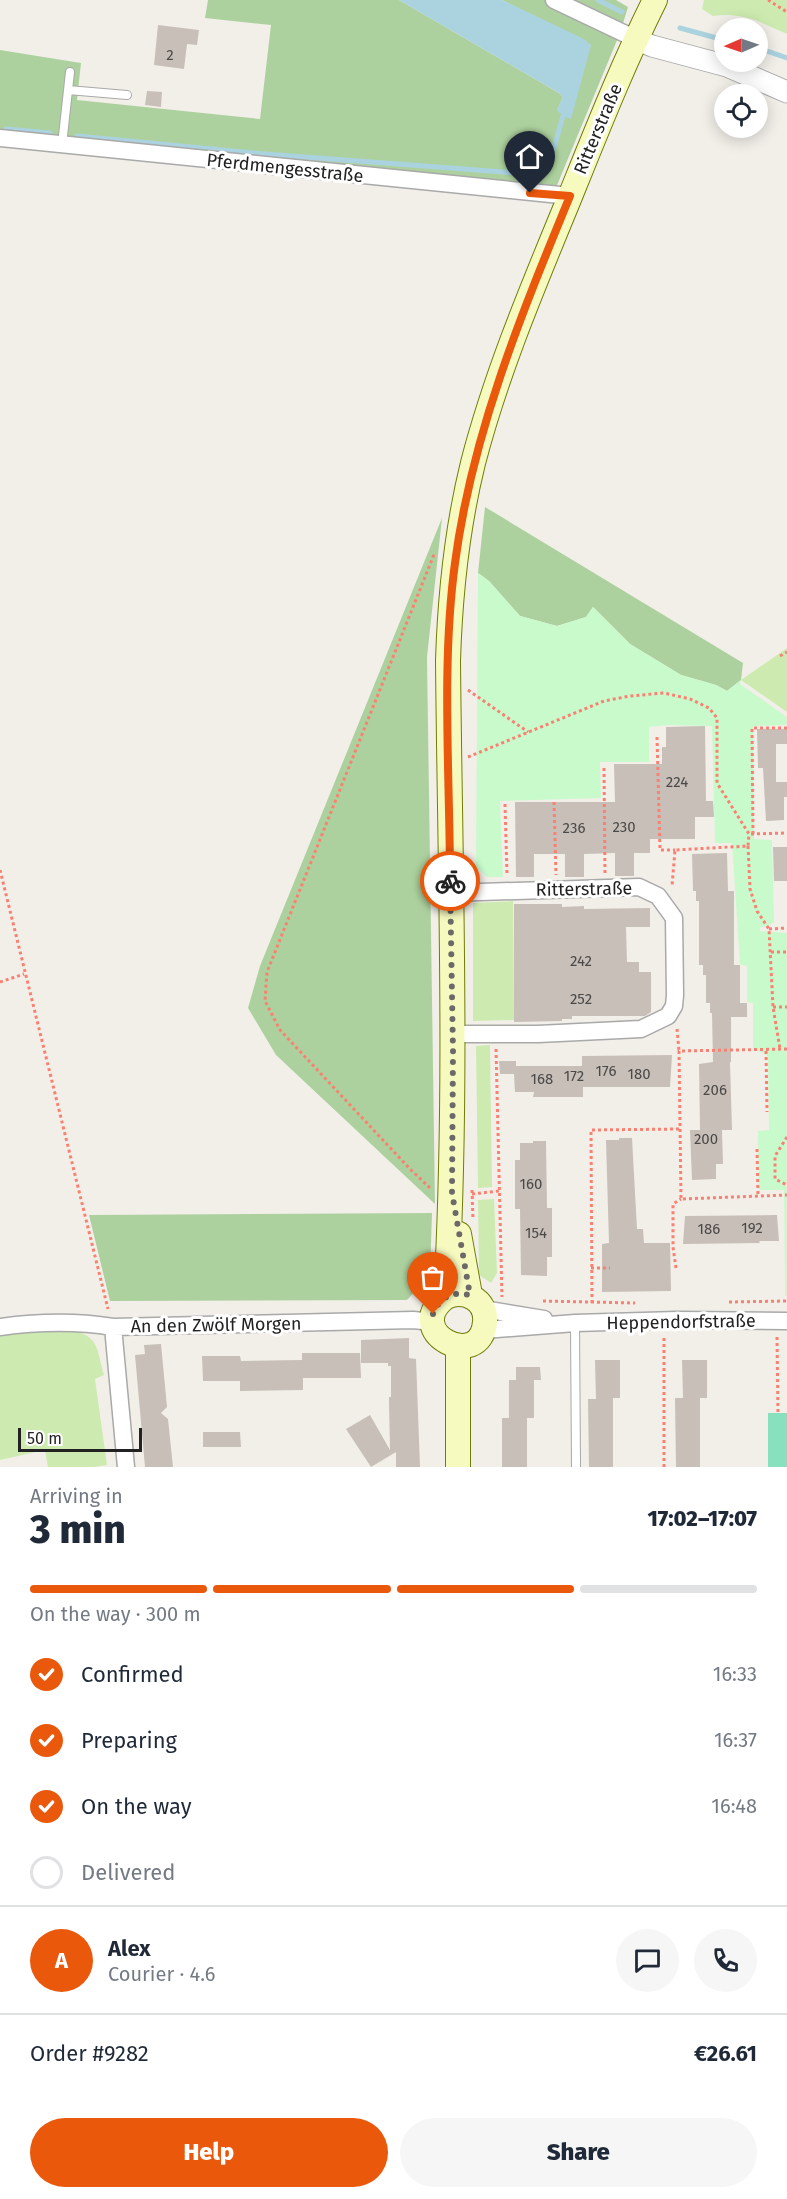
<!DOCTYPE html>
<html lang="en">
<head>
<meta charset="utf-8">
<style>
  :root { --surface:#fff; --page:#f6f6f7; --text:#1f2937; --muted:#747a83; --line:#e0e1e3; --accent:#ea580c }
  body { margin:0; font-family:"Fira Sans",sans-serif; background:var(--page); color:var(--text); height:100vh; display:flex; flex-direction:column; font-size:22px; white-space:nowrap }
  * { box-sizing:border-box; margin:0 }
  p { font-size:20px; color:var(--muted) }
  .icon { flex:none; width:33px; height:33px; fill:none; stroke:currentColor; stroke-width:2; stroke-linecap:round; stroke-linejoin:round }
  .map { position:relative; height:1467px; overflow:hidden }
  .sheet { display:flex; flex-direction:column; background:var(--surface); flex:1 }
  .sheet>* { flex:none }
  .needle { width:39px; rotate:268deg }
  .buttons { position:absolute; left:714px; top:18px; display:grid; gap:12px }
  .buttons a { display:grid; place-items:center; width:54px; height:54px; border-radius:50%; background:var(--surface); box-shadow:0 3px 15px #0003; font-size:30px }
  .scale { position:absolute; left:18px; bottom:15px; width:124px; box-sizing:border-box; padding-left:6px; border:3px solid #222; border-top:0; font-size:16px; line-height:21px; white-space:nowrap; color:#222; -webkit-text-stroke:4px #fff; paint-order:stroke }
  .pin { position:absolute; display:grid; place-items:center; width:51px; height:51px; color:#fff; margin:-62px -26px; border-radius:50% 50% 50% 0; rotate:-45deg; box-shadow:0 0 6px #0007 }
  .pin .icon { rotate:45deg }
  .courier { position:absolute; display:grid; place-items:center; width:60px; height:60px; margin:-30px; border:4px solid #ea580c; border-radius:50%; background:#fff; color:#222; box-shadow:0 2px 8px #0007 }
  .headline em { font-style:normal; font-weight:800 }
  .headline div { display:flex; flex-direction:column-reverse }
  .headline { display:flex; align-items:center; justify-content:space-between; height:102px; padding:0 30px }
  h1 { font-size:39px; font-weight:800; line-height:45px }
  .bar { display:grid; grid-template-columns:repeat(4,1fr); gap:9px 6px; align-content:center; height:72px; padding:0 30px }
  .bar i { height:8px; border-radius:4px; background:var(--line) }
  .bar .selected { background:var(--accent) }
  .bar p { grid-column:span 4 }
  .line { display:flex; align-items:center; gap:15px; padding:0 30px; border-top:2px solid var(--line) }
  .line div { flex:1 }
  .round { display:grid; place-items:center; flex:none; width:63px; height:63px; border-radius:32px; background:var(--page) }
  ol { padding:0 30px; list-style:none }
  li { display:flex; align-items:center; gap:18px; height:66px }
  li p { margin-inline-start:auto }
  li .icon { padding:6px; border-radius:50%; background:var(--accent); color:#fff; stroke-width:4 }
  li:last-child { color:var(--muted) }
  li i { width:33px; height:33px; border:3px solid var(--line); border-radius:50% }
  .action { display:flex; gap:12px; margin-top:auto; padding:12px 30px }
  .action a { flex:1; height:69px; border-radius:36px; background:var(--accent); color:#fff; font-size:24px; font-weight:800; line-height:69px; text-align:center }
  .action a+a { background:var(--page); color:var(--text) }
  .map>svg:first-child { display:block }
  .grass { fill:#cdebb0 }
  .forest { fill:#add19e }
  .park { fill:#c8facc }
  .pitch { fill:#88e0be }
  .water { fill:#aad3df }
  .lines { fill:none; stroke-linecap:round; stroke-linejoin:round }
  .stream { stroke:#aad3df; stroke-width:5 }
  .building { fill:#c7bfb8 }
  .service-casing { stroke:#a9a9a9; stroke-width:10 }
  .minor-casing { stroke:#a9a9a9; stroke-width:19 }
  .tertiary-casing { stroke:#a9a9a9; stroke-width:23 }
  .secondary-casing { stroke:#707d05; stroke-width:26 }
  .path { stroke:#fa8072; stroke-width:3; stroke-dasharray:3 3; stroke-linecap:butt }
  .service { stroke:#fff; stroke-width:8 }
  .minor { stroke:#fff; stroke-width:16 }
  .tertiary { stroke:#fff; stroke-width:21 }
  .secondary { stroke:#f7fabf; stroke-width:24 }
  .done { stroke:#6b6a68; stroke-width:6; stroke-dasharray:0 10.8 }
  .route { stroke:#ea580c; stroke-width:8 }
  .labels { text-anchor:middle; stroke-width:6; stroke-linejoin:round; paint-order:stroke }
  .number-label { font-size:15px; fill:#4b4948 }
  .street-label { font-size:18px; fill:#222; stroke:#fff }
</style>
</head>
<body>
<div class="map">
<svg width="787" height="1467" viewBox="0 0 787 1467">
  <rect width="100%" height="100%" fill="#f2efe9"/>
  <path class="grass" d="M704,0h83v34c-27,-12 -44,-22 -74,-18l-11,-7z
    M787,648v64l-46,-32z
    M513,901l1,119 -41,1v-118z
    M490,1045l2,142 -14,1 -2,-142z
    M494,1199l3,74 -6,10 -12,-8 -1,-75z
    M68,1329c32,7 28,18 36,46l-9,4 12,86 -13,2h-46l-3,-17 -45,10v-127z"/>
  <path class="forest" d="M208,0h191l160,93 4,4 -6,13 34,-65 -89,-45h114l12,7 -8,26 -67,162 -553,-57v-88l81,13 -4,37 183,19 11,-94 -66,-7z
    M485,507l258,156 -2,17 -14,11 -11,-6 -35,-10 -51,-31 -37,-37 -7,10 -29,9 -37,-10 -31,-35 -11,-8z
    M442,518l-15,139 8,547 -159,-149 -28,-47 12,-42z
    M432,1213l-2,62 -23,25 -297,1 -21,-86z"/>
  <path class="park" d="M478,573l11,8 31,35 37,10 29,-9 7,-10 37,37 51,31 35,10 11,6 14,-11 -1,4 47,33v8l-34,1 1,113 18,1v2l2,81 -14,5v3l27,2v363h-2l-1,-106h-25l-1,-59 11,-1 -1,-74 -15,-8v-45l-6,-1v-36l-7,-2 -8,-121h-17l-3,-117 -43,-1 -20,2v35h-49l1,36 -101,3 3,76h-16l-11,-10z"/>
  <path class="pitch" d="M768,1413h19v54h-19z"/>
  <path class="water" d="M399,0h103l82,39 7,6 -20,74 -8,-3 -6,-6 6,-13 -4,-4z"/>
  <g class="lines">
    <path class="stream" d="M598,0l24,12
      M680,28l44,12
      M758,48l29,10
      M6,129l44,4
      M77,136l188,18 278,21 6,-10 14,-49"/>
  </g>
  <path class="building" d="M158,25l41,5 -2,15 -10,-1 -3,25 -30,-4z
    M147,91l15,1 -1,15 -16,-2z
    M705,726l1,75h7l1,16h-19v22h-45v14h-16v23h-19v-23l-31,1v23h-19v-23h-31v23h-18l-1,-75h100l-1,-38h48v-17h4v-20z
    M757,729h30v15h-11v38h11v15h-3v23l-18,1 -3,-53h-5z
    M773,847h14v34h-13z
    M727,853l1,38h6v74h6v38h7v14h-16v45h-1l2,68h-10l1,34h-7v15l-24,1 -2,-50h10l-1,-66 14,-2 -1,-49h-2v-10h-4v-28h-3v-10h-4v-64h-3v-10h-3l-1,-37z
    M514,904h48v3l22,-1v3l66,-1v19h-24l1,35h12v10h12v40l-6,4h-73v3h-10v2l-48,1z
    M672,1055l-2,32h-87v10h-50l1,-5h-19l-1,-18h-14l-1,-13h17v5h66v-10z
    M619,1138h13l5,91h6l1,14h26l1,48 -69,1v-48l7,-1 -3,-103h13z
    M533,1141h13l1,67h5v49h-5v19l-26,-1 -1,-66h-5v-49h5v-17h13z
    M777,1215l2,26h-20l1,2 -77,1 2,-28z
    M409,1338v20l7,1 4,108h-24v-15l-25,15 -25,-38 24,-14 20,35 -1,-47v-6h2v-31h-3v-3h-27v-23z
    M161,1344l6,63 -6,6 7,6 5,48h-28l-10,-112 10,-1 -1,-9z
    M302,1353h58l1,25h-58v12l-63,1v-10h-37l-1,-25h38l1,5 61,-1z
    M595,1360h25v38h-7v69h-24l-1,-68h8z
    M682,1360h25v38h-7v69h-24l-1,-69h8z
    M516,1367h24l1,13h-7v38h-7v49h-25v-49h7v-38h7z
    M203,1432h37l1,15h-38z"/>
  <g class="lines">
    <g class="service-casing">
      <path id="service" d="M68,90l59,5
        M62,145l8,-73
        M575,1323l1,144"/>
    </g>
    <g class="minor-casing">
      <path id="minor" d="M554,0l82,39
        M0,138l570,58
        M450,893l189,-6 19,9 16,22 1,77 -1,11 -6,10 -27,13 -103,5h-86
        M483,1309l61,10
        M0,1327c37,-5 76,-6 113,0l300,-7 19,2
        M113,1327l13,140
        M484,1330l91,-7 102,-3 110,1"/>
    </g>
    <g class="tertiary-casing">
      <path id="tertiary" d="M636,39l16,7 75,20 60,26"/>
    </g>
    <g class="secondary-casing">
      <path id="secondary" d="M459,1234l11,61
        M446,1297c18,-8 41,2 39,25 -4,51 -85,10 -39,-25 12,-212 4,-424 2,-636 2,-66 9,-133 25,-198 23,-89 59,-174 94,-259 28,-69 55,-138 88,-204
        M458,1346v121"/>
    </g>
    <path class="path" d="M768,0l19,12
      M780,656l7,-4
      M468,690l60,42
      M657,737l3,113h15
      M468,757l136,-56 26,-5 34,-3 26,6 19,9 8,10v65l32,51 -1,12 -73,4 -3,36
      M604,768l1,106
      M554,802l2,73
      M505,804l2,71
      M751,834l36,-1
      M753,834l-1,-106h35
      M748,846l2,43 7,22 12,18 4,78 7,42
      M0,870l108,439
      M769,929l18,-1
      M771,952h16
      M0,982l24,-8
      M773,1007h14
      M677,1029l2,22
      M496,1049l6,248
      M787,1049l-108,2 2,148 106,-4
      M766,1051l1,61
      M787,1137l-12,19v23l12,6
      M757,1149l1,46
      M430,1188l-20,-19 -130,-139 -15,-29 2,-29 168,-420
      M472,1190l1,30
      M472,1194l27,-3
      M591,1268h19
      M676,1268l-3,-21v-43l8,-5
      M543,1301l92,2
      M729,1302l58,-1
      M592,1303l-1,-173 89,-1
      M777,1337l1,76
      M664,1467v-130"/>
    <use href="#service" class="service"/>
    <use href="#minor" class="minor"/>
    <use href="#tertiary" class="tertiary"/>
    <use href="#secondary" class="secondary"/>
  </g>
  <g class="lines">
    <path class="done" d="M433,1314c6,-17 19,-23 37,-19l-18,-102 1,-142 -3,-170"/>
    <path class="route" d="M450,881c0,-104 -9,-215 5,-318 17,-129 66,-248 115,-367l-40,-3"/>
  </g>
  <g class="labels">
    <g class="number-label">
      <text x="170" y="60">2</text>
      <text x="677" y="787">224</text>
      <text x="624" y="832">230</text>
      <text x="574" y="833">236</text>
      <text x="581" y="966">242</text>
      <text x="581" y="1004">252</text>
      <text x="606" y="1076">176</text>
      <text x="639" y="1079">180</text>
      <text x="574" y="1081">172</text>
      <text x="542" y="1084">168</text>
      <text x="715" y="1095">206</text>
      <text x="706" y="1144">200</text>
      <text x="531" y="1189">160</text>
      <text x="752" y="1233">192</text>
      <text x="709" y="1234">186</text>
      <text x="536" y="1238">154</text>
    </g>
    <g class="street-label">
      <text transform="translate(598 129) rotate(-67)" y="6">Ritterstraße</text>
      <text transform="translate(285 168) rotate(6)" y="6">Pferdmengesstraße</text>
      <text transform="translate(584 889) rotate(-1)" y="6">Ritterstraße</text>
      <text transform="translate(681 1322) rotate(-1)" y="6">Heppendorfstraße</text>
      <text transform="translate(216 1325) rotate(-1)" y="6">An den Zwölf Morgen</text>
    </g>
  </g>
</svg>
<div class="buttons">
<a><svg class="needle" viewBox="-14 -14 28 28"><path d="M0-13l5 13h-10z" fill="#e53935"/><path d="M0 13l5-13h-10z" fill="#747a83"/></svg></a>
<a><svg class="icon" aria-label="locate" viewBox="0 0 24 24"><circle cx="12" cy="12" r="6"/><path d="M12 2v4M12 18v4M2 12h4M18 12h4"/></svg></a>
</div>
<div class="scale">50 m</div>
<div class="pin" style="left:433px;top:1314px;background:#ea580c"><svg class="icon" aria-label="bag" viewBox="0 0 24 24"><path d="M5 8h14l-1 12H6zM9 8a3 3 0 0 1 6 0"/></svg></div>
<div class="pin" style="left:530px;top:193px;background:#1f2937"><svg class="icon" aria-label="home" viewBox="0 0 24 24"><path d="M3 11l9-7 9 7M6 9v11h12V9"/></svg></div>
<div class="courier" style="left:450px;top:881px"><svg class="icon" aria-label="bike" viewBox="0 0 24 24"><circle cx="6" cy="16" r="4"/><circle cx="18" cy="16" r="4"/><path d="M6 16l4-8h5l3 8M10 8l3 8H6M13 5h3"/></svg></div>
</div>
<section class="sheet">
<div class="headline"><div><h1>3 min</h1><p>Arriving in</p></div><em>17:02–17:07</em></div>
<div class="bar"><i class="selected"></i><i class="selected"></i><i class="selected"></i><i></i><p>On the way · 300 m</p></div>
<ol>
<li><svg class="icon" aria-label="check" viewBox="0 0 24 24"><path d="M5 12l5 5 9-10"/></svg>Confirmed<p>16:33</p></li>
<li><svg class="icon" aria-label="check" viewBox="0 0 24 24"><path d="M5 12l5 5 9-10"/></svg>Preparing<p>16:37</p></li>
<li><svg class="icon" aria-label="check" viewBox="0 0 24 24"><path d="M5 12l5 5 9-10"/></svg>On the way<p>16:48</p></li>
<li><i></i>Delivered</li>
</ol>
<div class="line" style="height:108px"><b class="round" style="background:var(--accent);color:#fff">A</b><div><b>Alex</b><p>Courier · 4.6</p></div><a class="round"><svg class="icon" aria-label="chat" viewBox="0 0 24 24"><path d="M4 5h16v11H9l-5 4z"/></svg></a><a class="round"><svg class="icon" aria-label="phone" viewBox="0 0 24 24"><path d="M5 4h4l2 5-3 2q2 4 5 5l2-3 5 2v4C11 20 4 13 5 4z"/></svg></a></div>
<div class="line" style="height:78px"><div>Order #9282</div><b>€26.61</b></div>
<div class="action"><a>Help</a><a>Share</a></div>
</section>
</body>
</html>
